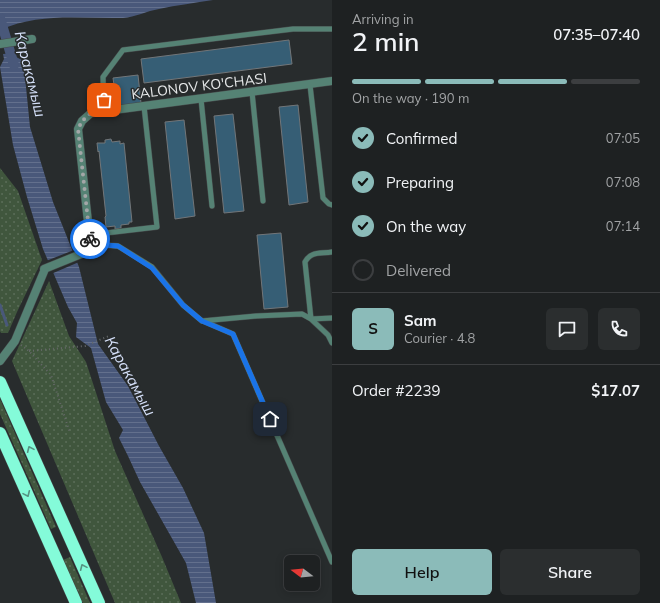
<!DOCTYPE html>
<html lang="en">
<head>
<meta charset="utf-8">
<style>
  :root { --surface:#1e2122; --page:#2b2e2f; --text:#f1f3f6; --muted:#a1a3a5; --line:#3c3e40; --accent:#8bbbb9 }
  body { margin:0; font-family:Mulish,sans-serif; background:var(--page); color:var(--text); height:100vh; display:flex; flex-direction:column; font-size:15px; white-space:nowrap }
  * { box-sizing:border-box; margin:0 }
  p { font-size:13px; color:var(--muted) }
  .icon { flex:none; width:22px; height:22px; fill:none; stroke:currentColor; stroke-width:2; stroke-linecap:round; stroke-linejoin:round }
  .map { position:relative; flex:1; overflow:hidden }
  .side { display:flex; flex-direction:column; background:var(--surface); width:328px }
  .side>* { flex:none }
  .needle { width:26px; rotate:286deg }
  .fabs { position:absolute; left:284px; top:555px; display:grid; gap:8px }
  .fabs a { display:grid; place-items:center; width:36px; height:36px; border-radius:6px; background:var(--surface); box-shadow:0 2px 10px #0003,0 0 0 1px var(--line); font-size:20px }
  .pin { position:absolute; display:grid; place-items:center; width:34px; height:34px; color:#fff; margin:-17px; border-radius:8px; box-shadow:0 2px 6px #0006 }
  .courier { position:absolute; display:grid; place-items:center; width:40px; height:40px; margin:-20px; border:3px solid #1a73e8; border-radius:50%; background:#fff; color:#222; box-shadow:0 1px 5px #0007 }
  .overview em { font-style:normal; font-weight:600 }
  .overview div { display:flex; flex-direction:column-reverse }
  .overview { display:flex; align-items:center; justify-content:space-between; height:68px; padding:0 20px }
  h1 { font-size:26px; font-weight:600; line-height:30px }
  .bar { display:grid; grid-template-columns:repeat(4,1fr); gap:6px 4px; align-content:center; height:48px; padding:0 20px }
  .bar i { height:5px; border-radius:3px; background:var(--line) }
  .bar .selected { background:var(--accent) }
  .bar p { grid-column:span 4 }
  .line { display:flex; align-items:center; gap:10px; padding:0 20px; border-top:1px solid var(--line) }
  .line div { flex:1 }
  .round { display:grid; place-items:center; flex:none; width:42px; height:42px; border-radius:6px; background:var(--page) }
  ol { padding:0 20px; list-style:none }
  li { display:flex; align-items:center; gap:12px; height:44px }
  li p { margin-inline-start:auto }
  li .icon { padding:4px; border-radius:50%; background:var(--accent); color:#111; stroke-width:4 }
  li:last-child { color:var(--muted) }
  li i { width:22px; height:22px; border:2px solid var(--line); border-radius:50% }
  .cta { display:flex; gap:8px; margin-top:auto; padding:8px 20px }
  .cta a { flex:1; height:46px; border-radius:6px; background:var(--accent); color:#111; font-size:16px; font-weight:600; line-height:46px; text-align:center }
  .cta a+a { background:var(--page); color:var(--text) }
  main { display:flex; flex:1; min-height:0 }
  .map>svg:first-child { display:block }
  .grass { fill:url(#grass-dots) }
  .water { fill:url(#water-rules) }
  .pier { fill:#282c2d }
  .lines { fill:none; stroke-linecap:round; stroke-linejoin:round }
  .stream { stroke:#49587a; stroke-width:3 }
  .canal { stroke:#49587a; stroke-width:10 }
  .building { fill:#365e75; stroke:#727679 }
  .lane-casing { stroke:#464a4b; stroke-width:6 }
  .street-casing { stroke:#464a4b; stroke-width:9 }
  .highway-casing { stroke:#464a4b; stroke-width:13 }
  .path { stroke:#66696a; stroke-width:2; stroke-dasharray:1 3; stroke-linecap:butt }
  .lane { stroke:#558274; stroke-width:5 }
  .street { stroke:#558274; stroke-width:8 }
  .highway { stroke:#84fbd9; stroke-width:12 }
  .oneway { stroke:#569483 }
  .done { stroke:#a3a6a7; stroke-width:4; stroke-dasharray:0 7.2 }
  .route { stroke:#1a73e8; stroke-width:5 }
  .labels { text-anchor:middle; stroke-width:3; stroke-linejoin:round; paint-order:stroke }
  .street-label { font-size:14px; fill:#e5e7e8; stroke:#282c2d }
  .water-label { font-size:15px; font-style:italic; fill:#d7e2fb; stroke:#282c2d }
</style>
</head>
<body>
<main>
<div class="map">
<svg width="332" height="603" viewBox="0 0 332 603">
  <defs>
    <pattern id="grass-dots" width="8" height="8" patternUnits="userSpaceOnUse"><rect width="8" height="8" fill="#40563d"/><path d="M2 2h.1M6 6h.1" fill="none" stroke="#5b6e59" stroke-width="1.8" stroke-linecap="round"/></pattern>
    <pattern id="water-rules" width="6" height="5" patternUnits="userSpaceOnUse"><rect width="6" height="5" fill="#49587a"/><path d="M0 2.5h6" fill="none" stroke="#63708d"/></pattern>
  </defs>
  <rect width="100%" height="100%" fill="#282c2d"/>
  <path class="grass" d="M0,168l18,23 24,69 -25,52 -9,21h-7l-1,-2z
    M49,281l20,55 17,26 29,89 47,106 19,46h-66l-103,-242z
    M0,399l56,128 -5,2 -51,-115z
    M70,557l20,46h-7l-20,-43z"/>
  <path class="water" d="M0,0h213c-18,3 -36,5 -54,9 -12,2 -24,8 -36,9 -42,1 -83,-6 -123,12z
    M16,53v4l6,3 3,17 5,50 23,75 26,65 19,77 30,42 31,60 24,42 21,45 12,70h-20l-10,-40 -46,-81 -12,-26 -9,-18 4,-8 -17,-28 -15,-54 -15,-11 1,-14 -9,-16 -25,-58 -16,-52 -14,-52 -13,-78 4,-8 -1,-5z"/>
  <path class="pier" d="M74,250l5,12 -28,12 -5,-13z"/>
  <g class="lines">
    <path class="stream" d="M0,305l7,20"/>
    <path class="canal" d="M0,18l14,47"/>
  </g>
  <path class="building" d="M289,40l3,24 -148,19 -3,-24z
    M138,75l3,28 -24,3 -4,-28z
    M298,105l10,97 -19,3 -10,-98z
    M233,114l11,97 -20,2 -10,-97z
    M184,120l11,96 -20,3 -10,-97z
    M111,139l1,3 8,-1v3l4,-1 8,79h-3v2l-8,1v3l-6,1v-3l-9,1 -1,-10 1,-1 -7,-65 -1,1 -1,-9h8v-3z
    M281,233l7,74 -24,2 -7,-74z"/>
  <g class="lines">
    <g class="lane-casing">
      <path id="lane" d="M310,85l13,113 6,6 3,1
        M252,92l11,109
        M201,99l11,107
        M104,111l-1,-34 20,-27 170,-21h39
        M89,235l68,-8 -13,-121
        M91,250l13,-5 14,1 34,21 31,38 19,16 54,-5 46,-2 9,5 17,16 4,8
        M332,252c-12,2 -21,-1 -27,10l6,57 21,-1
        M203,321l30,13 99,228"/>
    </g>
    <g class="street-casing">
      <path id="street" d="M0,44l32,-5
        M0,361l15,-20 30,-72h-1l47,-19 -13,-121 4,-8 9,-8 241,-32"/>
    </g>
    <g class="highway-casing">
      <path id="highway" d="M0,382l99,221
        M0,433l76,170"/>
    </g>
    <path class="path" d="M21,345l8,6 22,24 19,58
      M29,351l56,-5 24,-10"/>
    <use href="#lane" class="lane"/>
    <use href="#street" class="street"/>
    <use href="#highway" class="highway"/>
  </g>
  <defs><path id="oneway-chevron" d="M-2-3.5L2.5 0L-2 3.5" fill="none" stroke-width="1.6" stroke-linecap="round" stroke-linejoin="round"/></defs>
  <g class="oneway">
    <use href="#oneway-chevron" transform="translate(30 449) rotate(-114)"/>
    <use href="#oneway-chevron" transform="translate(27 494) rotate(66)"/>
    <use href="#oneway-chevron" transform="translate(83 567) rotate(-114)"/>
  </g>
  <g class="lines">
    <path class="done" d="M90,239l-12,-110 4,-8 9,-8 13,-2v-11"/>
    <path class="route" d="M90,239l1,11 13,-5 14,1 34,22 31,37 19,16 31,13 37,85"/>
  </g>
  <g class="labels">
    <g class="street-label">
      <text transform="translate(199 86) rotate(-7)" y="5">KALONOV KO'CHASI</text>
    </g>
    <g class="water-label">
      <text transform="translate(30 74) rotate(76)" y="5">Каракамыш</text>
      <text transform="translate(130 376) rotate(61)" y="5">Каракамыш</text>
    </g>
  </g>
</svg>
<div class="fabs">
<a><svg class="needle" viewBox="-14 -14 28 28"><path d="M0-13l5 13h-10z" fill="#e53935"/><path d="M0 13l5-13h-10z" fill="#a1a3a5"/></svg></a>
</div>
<div class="pin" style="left:104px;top:100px;background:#ea580c"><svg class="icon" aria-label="bag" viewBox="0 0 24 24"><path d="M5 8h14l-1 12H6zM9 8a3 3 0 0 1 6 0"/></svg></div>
<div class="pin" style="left:270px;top:419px;background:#1f2937"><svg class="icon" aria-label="home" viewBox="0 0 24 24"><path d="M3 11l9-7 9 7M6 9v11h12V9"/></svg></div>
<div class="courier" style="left:90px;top:239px"><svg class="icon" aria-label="bike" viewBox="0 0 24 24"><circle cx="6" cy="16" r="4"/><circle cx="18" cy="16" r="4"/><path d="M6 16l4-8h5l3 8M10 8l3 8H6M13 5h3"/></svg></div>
</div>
<section class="side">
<div class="overview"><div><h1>2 min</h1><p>Arriving in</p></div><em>07:35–07:40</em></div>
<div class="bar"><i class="selected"></i><i class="selected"></i><i class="selected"></i><i></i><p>On the way · 190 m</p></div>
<ol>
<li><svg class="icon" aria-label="check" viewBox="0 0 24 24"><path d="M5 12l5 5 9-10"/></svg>Confirmed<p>07:05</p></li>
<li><svg class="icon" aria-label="check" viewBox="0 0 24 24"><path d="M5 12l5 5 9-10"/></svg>Preparing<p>07:08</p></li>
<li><svg class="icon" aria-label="check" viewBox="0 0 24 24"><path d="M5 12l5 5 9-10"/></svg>On the way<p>07:14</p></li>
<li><i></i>Delivered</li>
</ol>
<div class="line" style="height:72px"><b class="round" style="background:var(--accent);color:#111">S</b><div><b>Sam</b><p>Courier · 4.8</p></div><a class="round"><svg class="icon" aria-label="chat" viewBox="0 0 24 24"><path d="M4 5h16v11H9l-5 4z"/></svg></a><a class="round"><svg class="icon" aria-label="phone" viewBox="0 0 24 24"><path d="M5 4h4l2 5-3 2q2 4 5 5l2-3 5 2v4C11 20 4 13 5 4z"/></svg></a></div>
<div class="line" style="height:52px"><div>Order #2239</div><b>$17.07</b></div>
<div class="cta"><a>Help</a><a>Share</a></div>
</section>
</main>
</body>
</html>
